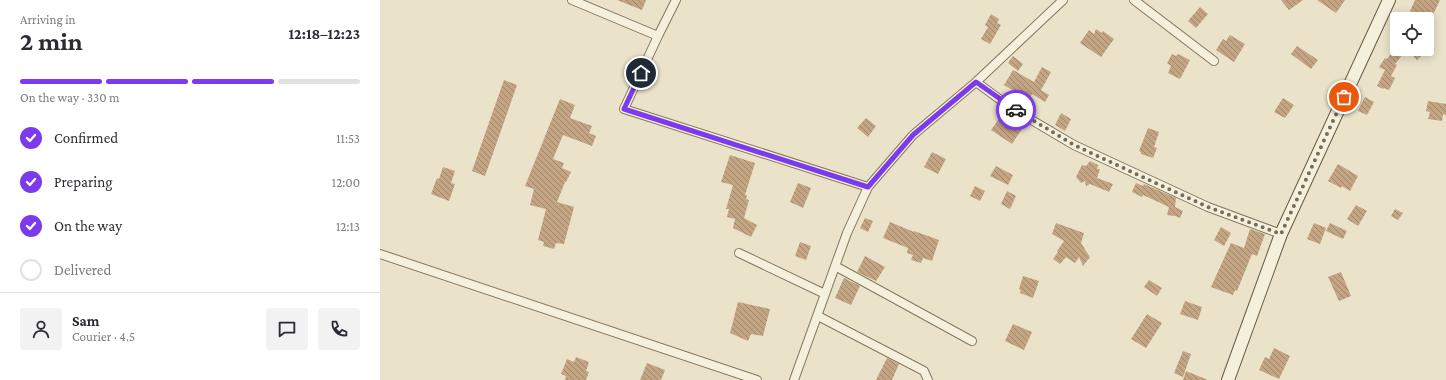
<!DOCTYPE html>
<html lang="en">
<head>
<meta charset="utf-8">
<style>
  :root { --surface:#fff; --page:#f2f2f3; --text:#2b2b33; --muted:#7c7c81; --line:#e1e1e2; --accent:#7c3aed }
  body { margin:0; font-family:"Crimson Pro",serif; background:var(--page); color:var(--text); height:100vh; display:flex; flex-direction:column; font-size:15px; white-space:nowrap }
  * { box-sizing:border-box; margin:0 }
  p { font-size:13px; color:var(--muted) }
  .icon { flex:none; width:22px; height:22px; fill:none; stroke:currentColor; stroke-width:2; stroke-linecap:round; stroke-linejoin:round }
  .map { position:relative; flex:1; overflow:hidden }
  .details { display:flex; flex-direction:column; background:var(--surface); width:380px }
  .details>* { flex:none }
  .fabs { position:absolute; left:1010px; top:12px; display:grid; gap:8px }
  .fabs a { display:grid; place-items:center; width:44px; height:44px; border-radius:4px; background:var(--surface); box-shadow:0 2px 10px #0003; font-size:20px }
  .pin { position:absolute; display:grid; place-items:center; width:34px; height:34px; color:#fff; margin:-17px; border:2px solid #fff; border-radius:50%; box-shadow:0 1px 4px #0007 }
  .courier { position:absolute; display:grid; place-items:center; width:40px; height:40px; margin:-20px; border:3px solid #7c3aed; border-radius:50%; background:#fff; color:#222; box-shadow:0 1px 5px #0007 }
  .head em { font-style:normal; font-weight:700 }
  .head div { display:flex; flex-direction:column-reverse }
  .head { display:flex; align-items:center; justify-content:space-between; height:68px; padding:0 20px }
  h1 { font-size:26px; font-weight:700; line-height:30px }
  .bar { display:grid; grid-template-columns:repeat(4,1fr); gap:6px 4px; align-content:center; height:48px; padding:0 20px }
  .bar i { height:5px; border-radius:3px; background:var(--line) }
  .bar .on { background:var(--accent) }
  .bar p { grid-column:span 4 }
  .line { display:flex; align-items:center; gap:10px; padding:0 20px; border-top:1px solid var(--line) }
  .line div { flex:1 }
  .round { display:grid; place-items:center; flex:none; width:42px; height:42px; border-radius:4px; background:var(--page) }
  ol { padding:0 20px; list-style:none }
  li { display:flex; align-items:center; gap:12px; height:44px }
  li p { margin-inline-start:auto }
  li .icon { padding:4px; border-radius:50%; background:var(--accent); color:#fff; stroke-width:4 }
  li:last-child { color:var(--muted) }
  li i { width:22px; height:22px; border:2px solid var(--line); border-radius:50% }
  main { display:flex; flex:1; min-height:0 }
  .map>svg:first-child { display:block }
  .building { fill:url(#building-back-hatch) }
  .lines { fill:none; stroke-linecap:round; stroke-linejoin:round }
  .street-casing { stroke:#847760; stroke-width:10 }
  .secondary-casing { stroke:#665843; stroke-width:14 }
  .street { stroke:#f5f0db; stroke-width:8 }
  .secondary { stroke:#f5f0db; stroke-width:12 }
  .done { stroke:#756d5c; stroke-width:4; stroke-dasharray:0 7.2 }
  .route { stroke:#7c3aed; stroke-width:5 }
</style>
</head>
<body>
<main>
<section class="details">
<div class="head"><div><h1>2 min</h1><p>Arriving in</p></div><em>12:18–12:23</em></div>
<div class="bar"><i class="on"></i><i class="on"></i><i class="on"></i><i></i><p>On the way · 330 m</p></div>
<ol>
<li><svg class="icon" aria-label="check" viewBox="0 0 24 24"><path d="M5 12l5 5 9-10"/></svg>Confirmed<p>11:53</p></li>
<li><svg class="icon" aria-label="check" viewBox="0 0 24 24"><path d="M5 12l5 5 9-10"/></svg>Preparing<p>12:00</p></li>
<li><svg class="icon" aria-label="check" viewBox="0 0 24 24"><path d="M5 12l5 5 9-10"/></svg>On the way<p>12:13</p></li>
<li><i></i>Delivered</li>
</ol>
<div class="line" style="height:72px"><a class="round"><svg class="icon" aria-label="person" viewBox="0 0 24 24"><circle cx="12" cy="8" r="4"/><path d="M4 21q1-7 8-7t8 7"/></svg></a><div><b>Sam</b><p>Courier · 4.5</p></div><a class="round"><svg class="icon" aria-label="chat" viewBox="0 0 24 24"><path d="M4 5h16v11H9l-5 4z"/></svg></a><a class="round"><svg class="icon" aria-label="phone" viewBox="0 0 24 24"><path d="M5 4h4l2 5-3 2q2 4 5 5l2-3 5 2v4C11 20 4 13 5 4z"/></svg></a></div>
</section>
<div class="map">
<svg width="1066" height="380" viewBox="0 0 1066 380">
  <defs>
    <pattern id="building-back-hatch" width="6" height="6" patternUnits="userSpaceOnUse"><rect width="6" height="6" fill="#c4a583"/><path d="M-1 5l2 2M0 0l6 6M5-1l2 2" fill="none" stroke="#a0876b"/></pattern>
  </defs>
  <rect width="100%" height="100%" fill="#eae3c9"/>
  <path class="building" d="M237,0h29l-4,10z
    M901,0h22l-14,10z
    M937,0h28l-9,13z
    M1035,0h25l-10,21 -3,-2h-15l3,-6 -5,-2z
    M820,7l8,7 -12,14 -8,-7z
    M611,14l8,5 -2,4 4,2 -11,19 -9,-5 7,-12 -3,-2z
    M716,29l6,4 1,-2 11,8 -13,18 -21,-14 9,-13 5,4z
    M850,35l15,9 -11,18 -18,-12 7,-11 3,2z
    M917,46l21,14 -7,9 -20,-15z
    M1017,46v3h4l4,3 -10,12 2,1 -6,11 4,2 -6,12 -5,-2 -1,1 -6,-3 8,-16 -6,-3 6,-9 2,1z
    M1027,49h22l-12,11z
    M792,54l4,2 2,-2 12,6 -10,19 -12,-6 3,-7 -4,-3z
    M633,56l10,8 -5,7 -10,-8z
    M662,67l9,5 -10,18 8,5 -4,7 -13,-8 -9,14 -7,-3 5,-10 -17,-10 9,-15 21,12z
    M124,80l13,5 -32,91 -13,-5z
    M985,97l9,5 -7,13 -9,-4z
    M903,98l11,7 -9,13 -11,-6z
    M180,99l15,6 -5,13 22,8 -3,7 7,3 -4,10 -29,-11 -10,24 11,4 -2,5 9,4 -5,10h-1l-8,20 17,5 -10,37 -8,-1 -2,6 -11,-3 1,-4 -6,-2 8,-31 -16,-4 4,-16 -9,-3z
    M1048,101l18,3v11l-3,-1 -1,7 -14,-2 2,-7 -4,-1z
    M681,113l10,6 -6,12 -10,-6z
    M630,114l16,9 -14,21 -21,-14 10,-14 5,4z
    M486,118l10,8 -8,11 -11,-9z
    M768,128l11,4 -5,15 3,1 -4,10 -12,-4v-2l-2,-1z
    M552,152l14,7 -8,15 -14,-7z
    M350,155l25,8 -10,32h2l-1,4 3,1 -5,18 13,7 -6,12 -18,-9 2,-9 -8,-2 2,-8h-3l7,-24 -12,-3z
    M710,161l8,4 -1,4h3l-3,9 16,6 -4,8 -19,-8 -4,2 -1,-5 -4,2 -5,-6 6,-12 4,1z
    M958,164l20,12 -8,15 -8,-5 -1,2 -13,-7z
    M616,166l17,9 -5,10 -18,-9z
    M63,167l12,4 -4,12 4,1 -6,17 -18,-7 6,-16 2,1z
    M418,183l13,5 -8,20 -13,-6z
    M756,183l7,3 1,-2 32,14 -1,9 8,4 -3,7 -5,-2 -8,-1 2,-8 -26,-12 -1,2 -10,-5z
    M595,186l10,5 -5,10 -10,-5z
    M627,191l9,5 -6,13 -9,-5z
    M976,205l11,6 -9,15 -11,-7z
    M1015,209l8,4 -5,7 -7,-4z
    M485,218l8,3 -5,11 -8,-4z
    M510,222l24,10v-1l25,9 -7,21 -9,-3 -2,5 -10,-3 2,-5 -6,-2 1,-5 -25,-10z
    M676,223l28,10 -3,10 9,14 -7,9 -4,-9 -4,6 -9,-6 -6,7 -7,-5 5,-7 -1,-1 7,-10 -12,-7z
    M934,223l12,5 -6,16 -13,-5z
    M950,223l17,8 -4,8 -17,-8z
    M841,227l10,6 -7,13 -10,-6z
    M870,229l15,5 -8,22 -5,-2 -15,37 -2,-1 -2,5 -22,-8 20,-44 13,5z
    M420,242l11,4 -5,14 -11,-4z
    M485,256l20,11 -9,14 -19,-9z
    M961,272l10,24 -12,5 -11,-24z
    M643,276l16,5 -6,17 -13,-5 1,-2 -2,-2z
    M464,278l16,8 -9,19 -16,-7z
    M769,280l13,8 -5,8 -13,-9z
    M805,301l17,6 -4,13 -18,-6z
    M358,302l32,7 -7,27 -12,-2 -3,7 -18,-8z
    M767,314l15,9 -16,25 -15,-9z
    M633,324l19,8 -8,18 -19,-9z
    M894,348l16,8 -11,23 -20,-9 6,-13 4,2z
    M803,351l8,3 -8,23 -9,-4z
    M196,357l13,5 -3,9 3,1 -3,8h-21l1,-4 -5,-2 6,-15 7,3z
    M507,358l12,6 -7,16h-16z
    M267,363l18,7 -4,10h-21z
    M806,371l22,9h-25z"/>
  <g class="lines">
    <g class="street-casing">
      <path id="street" d="M192,0l86,36
        M296,0l-18,36 -34,73 244,78 45,-52 63,-53 87,-82
        M754,0l80,61
        M596,82l37,27 61,36 134,62 73,27
        M359,253l86,41
        M0,254l377,126
        M455,266l137,75
        M438,316l106,55 4,9
        M414,380l53,-147 21,-46"/>
    </g>
    <g class="secondary-casing">
      <path id="secondary" d="M848,380l53,-146 108,-234"/>
    </g>
    <use href="#street" class="street"/>
    <use href="#secondary" class="secondary"/>
  </g>
  <g class="lines">
    <path class="done" d="M636,110l58,35 75,35 59,27 73,27 63,-137"/>
    <path class="route" d="M261,73l-17,36 244,78 45,-52 63,-53 40,28"/>
  </g>
</svg>
<div class="fabs">
<a><svg class="icon" aria-label="locate" viewBox="0 0 24 24"><circle cx="12" cy="12" r="6"/><path d="M12 2v4M12 18v4M2 12h4M18 12h4"/></svg></a>
</div>
<div class="pin" style="left:964px;top:97px;background:#ea580c"><svg class="icon" aria-label="bag" viewBox="0 0 24 24"><path d="M5 8h14l-1 12H6zM9 8a3 3 0 0 1 6 0"/></svg></div>
<div class="pin" style="left:261px;top:73px;background:#1f2937"><svg class="icon" aria-label="home" viewBox="0 0 24 24"><path d="M3 11l9-7 9 7M6 9v11h12V9"/></svg></div>
<div class="courier" style="left:636px;top:110px"><svg class="icon" aria-label="car" viewBox="0 0 24 24"><path d="M5 17H2v-5l4-1 3-4h7l3 4 3 1v5h-3M9 17h6M6 11h13"/><circle cx="7" cy="17" r="2"/><circle cx="17" cy="17" r="2"/></svg></div>
</div>
</main>
</body>
</html>
